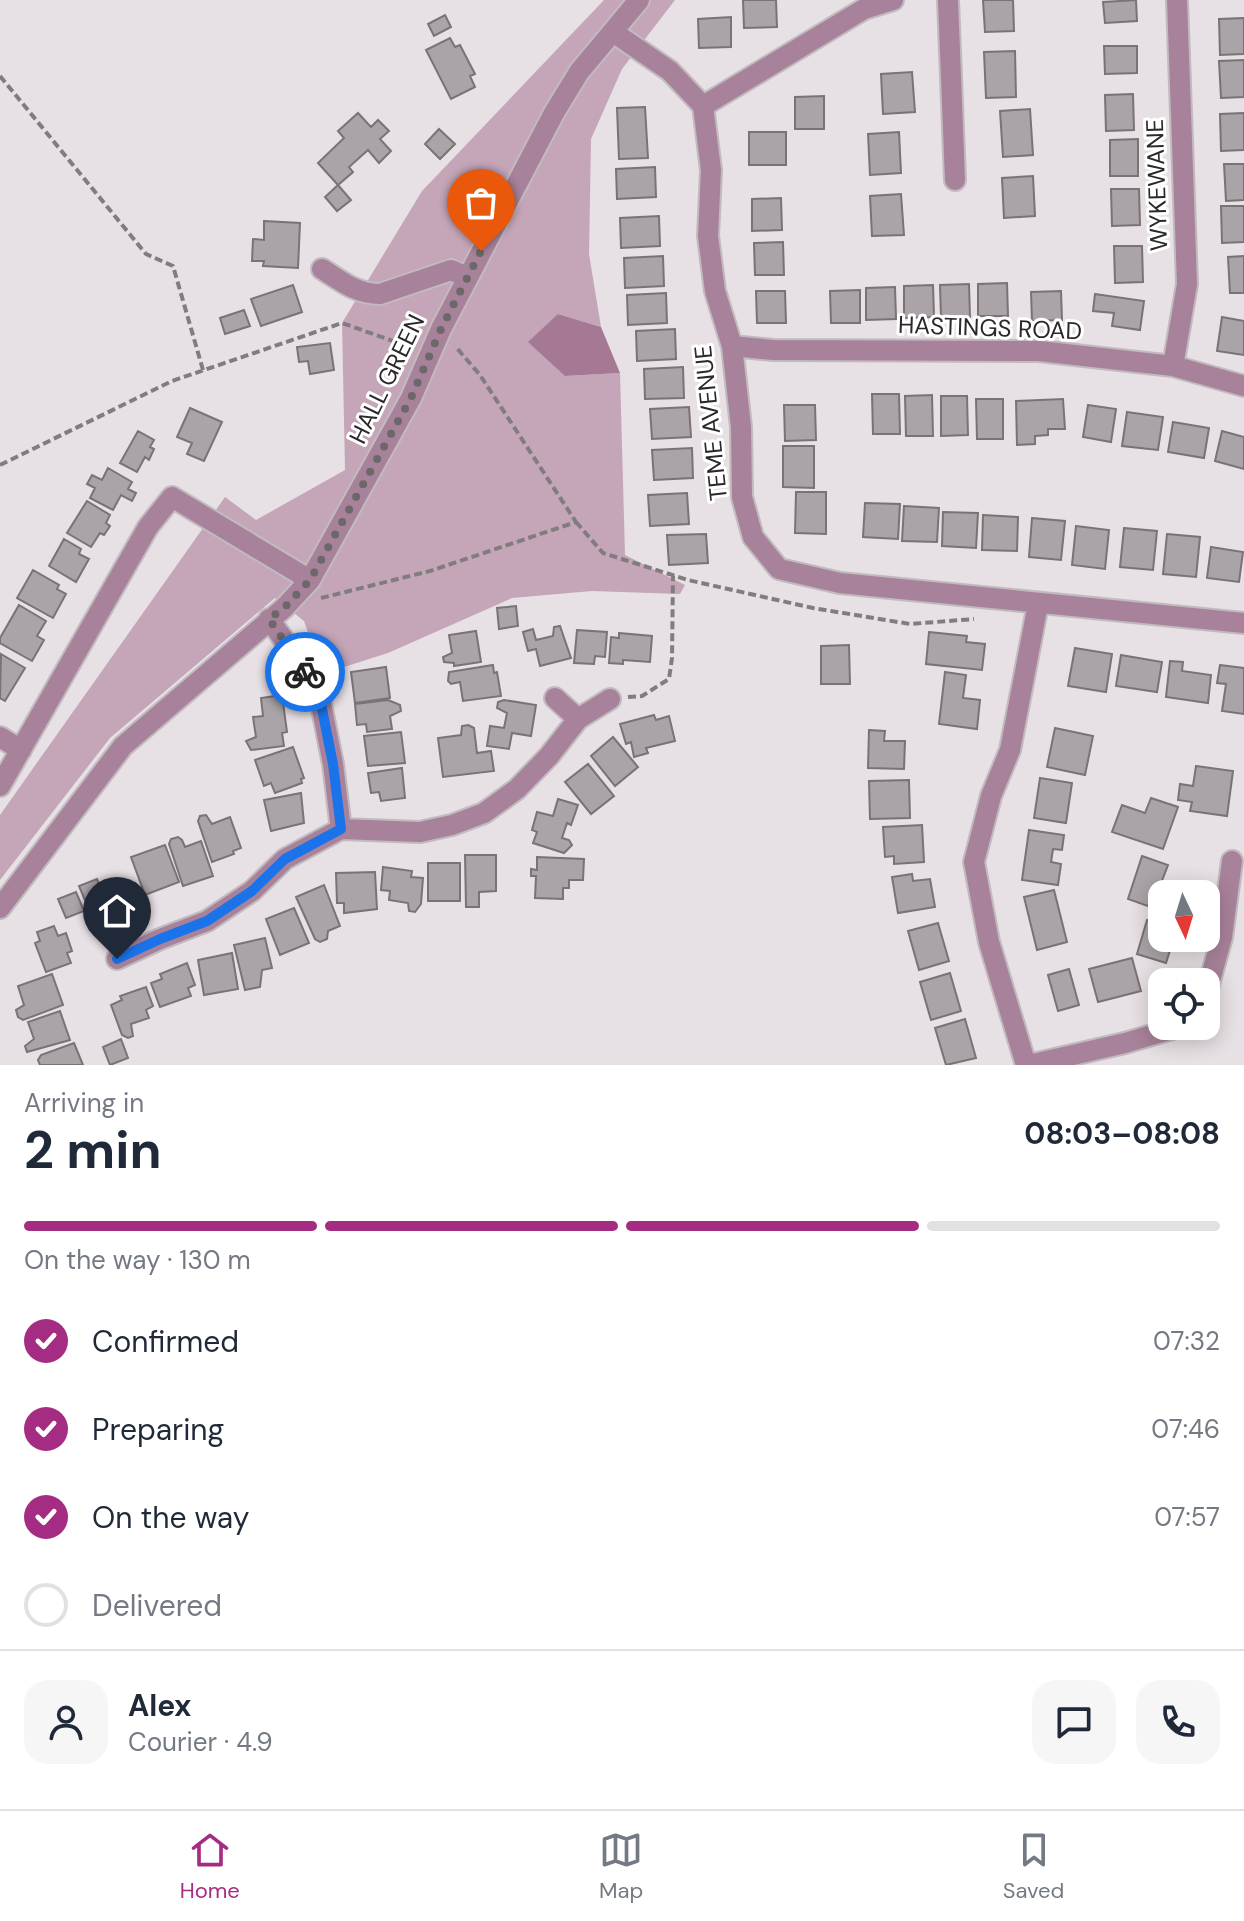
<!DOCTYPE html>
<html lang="en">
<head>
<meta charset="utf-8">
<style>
  :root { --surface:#fff; --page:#f6f6f7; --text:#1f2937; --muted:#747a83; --line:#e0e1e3; --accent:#a52c83 }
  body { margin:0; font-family:"DM Sans",sans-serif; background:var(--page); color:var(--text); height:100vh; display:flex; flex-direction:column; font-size:30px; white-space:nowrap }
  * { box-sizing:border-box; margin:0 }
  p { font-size:26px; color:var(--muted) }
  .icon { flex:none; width:44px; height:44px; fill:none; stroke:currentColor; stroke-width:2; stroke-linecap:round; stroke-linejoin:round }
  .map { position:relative; height:1065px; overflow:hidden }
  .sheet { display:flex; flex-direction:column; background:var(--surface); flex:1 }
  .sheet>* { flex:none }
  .needle { width:52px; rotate:176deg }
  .tools { position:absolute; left:1148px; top:880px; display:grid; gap:16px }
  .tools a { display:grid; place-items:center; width:72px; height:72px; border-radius:16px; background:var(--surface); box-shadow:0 4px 20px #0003; font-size:40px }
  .pin { position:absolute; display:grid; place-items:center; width:68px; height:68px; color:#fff; margin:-82px -34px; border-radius:50% 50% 50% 0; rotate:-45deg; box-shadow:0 0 8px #0007 }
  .pin .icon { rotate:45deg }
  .courier { position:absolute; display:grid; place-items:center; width:80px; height:80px; margin:-40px; border:6px solid #1a73e8; border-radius:50%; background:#fff; color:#222; box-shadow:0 2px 10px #0007 }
  .head em { font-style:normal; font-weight:700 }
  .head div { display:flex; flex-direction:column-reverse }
  .head { display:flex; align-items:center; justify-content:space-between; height:136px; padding:0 24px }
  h1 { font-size:52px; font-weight:700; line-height:60px }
  .bar { display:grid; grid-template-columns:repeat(4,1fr); gap:12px 8px; align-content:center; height:96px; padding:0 24px }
  .bar i { height:10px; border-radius:6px; background:var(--line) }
  .bar .active { background:var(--accent) }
  .bar p { grid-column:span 4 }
  .line { display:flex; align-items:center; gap:20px; padding:0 24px; border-top:2px solid var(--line) }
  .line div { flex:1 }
  .round { display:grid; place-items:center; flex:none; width:84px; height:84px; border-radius:24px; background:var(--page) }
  ol { padding:0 24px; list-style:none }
  li { display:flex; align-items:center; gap:24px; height:88px }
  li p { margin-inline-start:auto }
  li .icon { padding:8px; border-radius:50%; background:var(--accent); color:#fff; stroke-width:4 }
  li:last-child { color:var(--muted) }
  li i { width:44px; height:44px; border:4px solid var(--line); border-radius:50% }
  .menu { display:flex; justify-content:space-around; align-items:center; height:112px; border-top:2px solid var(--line); background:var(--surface); font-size:22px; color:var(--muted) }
  .menu a { display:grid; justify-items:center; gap:4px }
  .menu .active { color:var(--accent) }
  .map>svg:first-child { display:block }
  .green { fill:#c5a6b9 }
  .water { fill:#a57994 }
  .building { fill:#aaa3a7; stroke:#797376; stroke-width:2 }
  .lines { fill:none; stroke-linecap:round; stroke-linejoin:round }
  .minor-casing { stroke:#c1bbbf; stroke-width:24 }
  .path { stroke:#817d7f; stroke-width:4; stroke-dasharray:8 4; stroke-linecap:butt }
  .minor { stroke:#a8829a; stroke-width:20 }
  .done { stroke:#6c686a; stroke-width:8; stroke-dasharray:0 14.4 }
  .route { stroke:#1a73e8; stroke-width:10 }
  .labels { text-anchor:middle; stroke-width:6; stroke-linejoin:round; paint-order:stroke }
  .street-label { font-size:24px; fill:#2a2829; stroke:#fff }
</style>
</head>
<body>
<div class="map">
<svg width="1244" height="1065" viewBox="0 0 1244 1065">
  <rect width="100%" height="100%" fill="#e7e0e4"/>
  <path class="green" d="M604,0h71l-53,69 -31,70 -2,115 12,73 -43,-13 7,62 55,-3 5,182 60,30 -5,9 -88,-3 -80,7 -124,55 -66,21 -18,-53 -29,-23 -165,140 -110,142v-65l225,-318 31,23 89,-50 -3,-147 80,-132z"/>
  <path class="water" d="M558,314l43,13 19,46 -55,3 -37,-34z"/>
  <path class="building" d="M743,0h33l1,27 -33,1z
    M983,0h30l1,31 -29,1z
    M1136,0l1,21 -32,2 -2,-21z
    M445,15l6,12 -17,9 -6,-12z
    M731,17v30l-32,1 -1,-29z
    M1244,18v36l-24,1 -1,-36z
    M450,38l5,9 5,-2 15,29 -5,2 5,11 -24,12 -25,-49z
    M1104,46h33v27l-32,1z
    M1015,51l1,46 -30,1 -2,-46z
    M1244,60v37l-23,1 -2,-37z
    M912,72l3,40 -32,2 -2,-40z
    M1133,94l1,36 -28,1 -1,-36z
    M824,96v33h-29v-32z
    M645,107l3,51 -29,1 -2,-51z
    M1030,109l3,46 -30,2 -3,-46z
    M358,113l13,14 7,-7 11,11 -9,8 11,12 -12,12 -11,-13 -19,17 4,5 -15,13 -20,-22 26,-25 -6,-7z
    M1244,113v37l-23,1 -1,-37z
    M439,129l16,15 -15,15 -15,-15z
    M749,132h37v33h-37z
    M899,132l2,41 -31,2 -2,-41z
    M1138,139v37h-28v-36z
    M1224,164h20v36l-18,1z
    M655,167l1,30 -39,2 -1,-30z
    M1033,176l2,40 -31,2 -2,-40z
    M338,185l13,15 -14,11 -12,-14z
    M1111,189h28l1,36 -28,1z
    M901,194l3,41 -32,1 -2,-40z
    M781,198l1,32 -30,1v-32z
    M1221,206h23v36l-22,1z
    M659,216l1,30 -39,2 -1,-30z
    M264,221l36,2 -2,45 -35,-2 1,-5h-12l1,-22 11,1z
    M783,242l1,33h-29l-1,-32z
    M1114,246h28l1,36 -28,1z
    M663,256l1,30 -39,2 -1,-30z
    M1244,256v37h-14l-2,-36z
    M1007,283l1,33h-30v-32z
    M969,284l1,33h-29l-1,-32z
    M293,285l9,27 -41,14 -10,-27z
    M933,285l1,32 -30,1v-32z
    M895,287l1,32 -30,1v-32z
    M860,290v33h-29l-1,-32z
    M756,291h29l1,32h-29z
    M1061,291l1,29 -30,1 -1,-29z
    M666,293l1,30 -39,2 -1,-30z
    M1095,294l49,7 -4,29 -28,-4 2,-13 -21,-2z
    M244,310l6,16 -25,8 -5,-16z
    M1222,317l22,4v34l-27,-4z
    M675,329l1,30 -39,2 -1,-30z
    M330,343l4,27 -24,4 -2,-13 -9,1 -2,-15z
    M683,367l1,31 -39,1 -1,-30z
    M872,394h27l1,40h-27z
    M932,395l1,41h-27l-1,-40z
    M941,396h26l1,39 -27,1z
    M976,399h27v40h-26z
    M1063,399l2,30h-17v6l-13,1v8l-18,1 -1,-44z
    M784,405h31l1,35 -31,1z
    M1088,405l28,4 -5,33 -28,-5z
    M689,407l2,30 -39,2 -2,-30z
    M190,408l32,14 -18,39 -17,-7 5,-11 -15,-6z
    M1127,412l36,5 -5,33 -36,-4z
    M1173,422l36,6 -5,30 -36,-6z
    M138,431l16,9 -4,7 4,2 -5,11 -4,-3 -8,15 -17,-9z
    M1222,431l22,6v32l-29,-8z
    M783,446h31v42l-31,-1z
    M692,448l1,30 -39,2 -2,-30z
    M108,468l24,14 -4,7 8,4 -4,8 -11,-6 -8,15 -23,-12 5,-10 -8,-4 5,-9 10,5z
    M796,492h30v42l-31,-1z
    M687,493l2,31 -39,2 -2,-31z
    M87,501l23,14 -4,8 4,3 -6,9 -4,-2 -9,14 -24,-14z
    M865,503l35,1 -2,35 -35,-2z
    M904,506l35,2 -2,34 -35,-1z
    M943,512l35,1 -2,35 -34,-2z
    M983,515l35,2 -1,34 -35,-1z
    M1032,518l33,3 -4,39 -32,-3z
    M1076,526l33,4 -4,39 -33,-4z
    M1124,528l33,3 -4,39 -33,-3z
    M706,534l2,29 -39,2 -2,-30z
    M1167,534l33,3 -4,40 -33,-3z
    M64,539l17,10 -2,5 10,5 -13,23 -27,-16z
    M1211,547l32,5 -4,30 -32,-4z
    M33,570l26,15 -2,4 9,5 -13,24 -36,-20z
    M19,605l27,16 -9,15 7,4 -12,21 -32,-18v-5z
    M516,606l2,20 -19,3 -2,-21z
    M560,626l11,32 -31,8 -4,-17 -8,2 -5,-19 10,-3 3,11 17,-4 1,-9z
    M577,630l30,2 -2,25 -10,-1 -1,8 -20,-1z
    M476,631l5,31 -27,4v-3l-10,-1 -1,-5 9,-4 -3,-18z
    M929,632l38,4 -1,6 19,2 -3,26 -56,-6z
    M619,633l33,3 -2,26 -27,-2v4l-14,-1 2,-26 8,1z
    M849,645l1,39h-29v-38z
    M1075,648l37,6 -6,38 -38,-6z
    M1,654l24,14 -20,33 -5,-3z
    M1121,655l41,7 -5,30 -41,-6z
    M1170,661l13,1 -1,9 29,4 -3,28 -42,-6z
    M493,665l1,8 3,-1 4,24 -38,5 -3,-19 -9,2 -3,-3 1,-9z
    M1220,665l24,3v46l-22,-3 4,-27 -9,-1z
    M386,667l4,31 -35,5 -4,-31z
    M945,672l21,3 -3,23 17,2 -3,29 -38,-5z
    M282,695l5,37 -5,1 2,13 -33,4 -5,-9 10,-4 -3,-20 10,-1 -2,-18z
    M388,700l12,5 1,6 -11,5 2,13 -25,3 -1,-8 -9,1 -2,-21z
    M504,700l32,5 -5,31 -19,-3 -3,16 -22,-3 3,-20 14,2 3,-15 -10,-5 1,-6z
    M654,715l2,5 13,-4 6,25 -29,7 2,5 -14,4 -3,-15 -5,2 -6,-20z
    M468,725l6,3 3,25 14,-2 3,20 -51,6 -5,-39 23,-3 1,-9z
    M1055,728l38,8 -8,39 -38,-8z
    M869,730l16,1 -1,10h21l-1,28 -36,-1z
    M401,732l4,31 -37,3 -4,-30z
    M613,737l25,30 -23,19 -24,-30z
    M293,747l11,31 -3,1 1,4 -27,10 -4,-10 -7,3 -9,-26z
    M588,764l26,32 -23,18 -26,-32z
    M1196,766l37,5 -6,45 -37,-5 2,-9 -14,-2 2,-16 13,2z
    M402,768l3,30 -24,3 -2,-9 -8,1 -3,-20z
    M1040,778l32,5 -6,40 -32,-5z
    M909,780l1,38 -40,1 -1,-38z
    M301,793l3,30 -33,8 -7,-31z
    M1151,798l27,9 -15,42 -51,-17 10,-27 23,8z
    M558,799l20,6 -7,20 -4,-2 -5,15 7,2 3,5 -8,8 -31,-10 4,-11 -5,-2 5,-18 16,4z
    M206,815l6,9 18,-7 11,31 -8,3 1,3 -22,8 -14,-41 2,-5z
    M922,825l2,37 -30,2v-8l-9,1 -2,-30z
    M1029,830l35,5 -2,15 -9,-1 -2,13 10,2 -3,21 -36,-5z
    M178,837l4,3 3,7 16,-6 12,35 -30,10 -14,-42 2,-5z
    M165,845l14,37 -34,13 -14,-38z
    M465,855h31v36l-17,1v15h-13z
    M1142,856l26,9 -10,26 8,3h-4v17l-34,-12z
    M537,857l47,2 -1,21h-14v8h-6v11l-28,-1 1,-22h-5v-7l6,1z
    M428,863h32v38h-32z
    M383,867l29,4 -1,6 12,1 -2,26 -6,8 -6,-1 -1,-8 -19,-3 1,-9 -9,-1z
    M375,872l2,37 -33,4v-10h-7l-1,-30z
    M912,874l1,7 17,-2 5,28 -37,6 -6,-36z
    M97,879l8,19 -18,7 -8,-19z
    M135,883l10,25 -30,11 -9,-24z
    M324,885l16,41 -12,5 -1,8 -7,3 -5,-3 -19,-42z
    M1054,890l13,52 -30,8 -13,-53z
    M76,892l8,19 -18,7 -8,-19z
    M294,908l15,35 -29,12 -14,-36z
    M1147,920l15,4v14h12l-8,25 -29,-9z
    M938,923l11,38 -30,9 -11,-39z
    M54,926l4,10 8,-3 6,18 -5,2 4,10 -25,9 -11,-29 5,-2 -3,-9z
    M265,938l7,30 -10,2 -2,17 -15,3 -11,-45z
    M232,953l6,36 -34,6 -6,-35z
    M1132,958l9,33 -43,11 -9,-33z
    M187,963l8,22 -7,3 3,8 -31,11 -9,-24 11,-4 -2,-5z
    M1069,969l10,36 -21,6 -10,-36z
    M950,973l11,38 -30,9 -11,-38z
    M52,974l11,31 -40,15 -5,-3 -2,-7 8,-5 -6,-19z
    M146,987l7,19 -7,4 3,8 -18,6 2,12 -5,2 -6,-3 -11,-30 11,-5 -2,-4z
    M60,1011l10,29 -43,12 -2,-6 9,-7 -6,-17z
    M965,1019l11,39 -30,7 -11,-37z
    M121,1039l7,19 -18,7 -7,-18z
    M74,1043l9,22h-43l-2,-5 3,-5z"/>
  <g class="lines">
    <g class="minor-casing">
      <path id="minor" d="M948,0l7,180
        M613,32l57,39 33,35 8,64 -3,66 7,55 17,55 9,81 1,70 11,40 26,32 61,14 404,40
        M703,106l161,-97 29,-9
        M322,269c19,12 34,25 58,25l71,-24 16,7
        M732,346l41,4 266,1 134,15 71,20
        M1173,366l14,-82 -10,-284
        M269,619l28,39 23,41 13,65 8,65 79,3 32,-7 32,-12 33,-24 32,-33 29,-37 32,-20
        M555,698l23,21
        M0,737l21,13
        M0,786l148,-259 24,-30 138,83
        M0,908l123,-162 161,-138 26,-28 101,-182 30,-69 113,-216 25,-41 60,-72
        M117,959l43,-20 47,-18 45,-30 33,-32 56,-30
        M1206,995l16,-58 10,-76
        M1026,1065l-37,-123 -15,-80 17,-66 19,-46 28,-146
        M1029,1065l96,-22 57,-17"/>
    </g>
    <path class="path" d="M0,76l146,178 27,12 30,104
      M0,465l172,-84 170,-58 71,25
      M576,522l27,31 85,27 125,28 97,16 64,-5
      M321,598l109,-27 146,-49 -96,-147 -25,-29
      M628,697l14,-1 27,-17 3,-21 1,-82"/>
    <use href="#minor" class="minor"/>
  </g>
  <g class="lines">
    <path class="done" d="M305,672l-36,-53 15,-11 26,-28 101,-182 30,-69 40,-78"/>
    <path class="route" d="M117,959l43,-20 47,-18 45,-30 33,-32 56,-30 -8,-65 -13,-65 -15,-27"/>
  </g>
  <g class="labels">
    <g class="street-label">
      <text transform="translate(1157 185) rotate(-92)" y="8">WYKEWANE</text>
      <text transform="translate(990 328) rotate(2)" y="8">HASTINGS ROAD</text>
      <text transform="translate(387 379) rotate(-64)" y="8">HALL GREEN</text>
      <text transform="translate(711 423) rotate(-96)" y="8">TEME AVENUE</text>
    </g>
  </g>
</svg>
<div class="tools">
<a><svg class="needle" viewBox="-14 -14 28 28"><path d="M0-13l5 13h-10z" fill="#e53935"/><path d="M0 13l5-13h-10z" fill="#747a83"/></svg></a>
<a><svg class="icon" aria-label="locate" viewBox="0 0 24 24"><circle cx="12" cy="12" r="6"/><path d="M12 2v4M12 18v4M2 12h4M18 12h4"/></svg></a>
</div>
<div class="pin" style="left:481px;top:251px;background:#ea580c"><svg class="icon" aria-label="bag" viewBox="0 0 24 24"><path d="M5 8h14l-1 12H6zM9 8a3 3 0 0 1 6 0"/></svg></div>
<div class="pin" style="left:117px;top:959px;background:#1f2937"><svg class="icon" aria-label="home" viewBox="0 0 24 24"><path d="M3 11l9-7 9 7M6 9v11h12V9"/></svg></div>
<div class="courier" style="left:305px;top:672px"><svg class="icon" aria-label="bike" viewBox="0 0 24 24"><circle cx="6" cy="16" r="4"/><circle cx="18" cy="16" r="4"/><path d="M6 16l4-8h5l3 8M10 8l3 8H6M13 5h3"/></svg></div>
</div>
<section class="sheet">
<div class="head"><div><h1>2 min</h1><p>Arriving in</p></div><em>08:03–08:08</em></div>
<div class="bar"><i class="active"></i><i class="active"></i><i class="active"></i><i></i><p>On the way · 130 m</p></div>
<ol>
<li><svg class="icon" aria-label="check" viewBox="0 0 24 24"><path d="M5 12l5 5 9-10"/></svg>Confirmed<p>07:32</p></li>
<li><svg class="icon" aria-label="check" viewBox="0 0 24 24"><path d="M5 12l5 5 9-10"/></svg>Preparing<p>07:46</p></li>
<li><svg class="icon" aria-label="check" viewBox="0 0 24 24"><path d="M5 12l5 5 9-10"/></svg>On the way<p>07:57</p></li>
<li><i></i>Delivered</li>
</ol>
<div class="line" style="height:144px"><a class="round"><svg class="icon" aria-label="person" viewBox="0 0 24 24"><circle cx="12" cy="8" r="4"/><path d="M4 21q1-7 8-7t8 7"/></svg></a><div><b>Alex</b><p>Courier · 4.9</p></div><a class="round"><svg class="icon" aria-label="chat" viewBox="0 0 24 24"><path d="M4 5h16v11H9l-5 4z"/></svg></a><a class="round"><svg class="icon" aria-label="phone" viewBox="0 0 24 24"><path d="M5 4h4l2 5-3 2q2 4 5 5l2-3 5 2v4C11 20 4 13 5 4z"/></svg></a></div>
</section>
<nav class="menu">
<a class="active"><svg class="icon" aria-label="home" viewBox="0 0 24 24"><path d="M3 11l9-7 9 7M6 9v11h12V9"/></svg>Home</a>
<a><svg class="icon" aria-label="map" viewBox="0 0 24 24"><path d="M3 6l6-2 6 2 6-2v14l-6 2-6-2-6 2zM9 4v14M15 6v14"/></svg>Map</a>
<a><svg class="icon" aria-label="saved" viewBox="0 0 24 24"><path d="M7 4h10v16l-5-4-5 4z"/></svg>Saved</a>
</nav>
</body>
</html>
